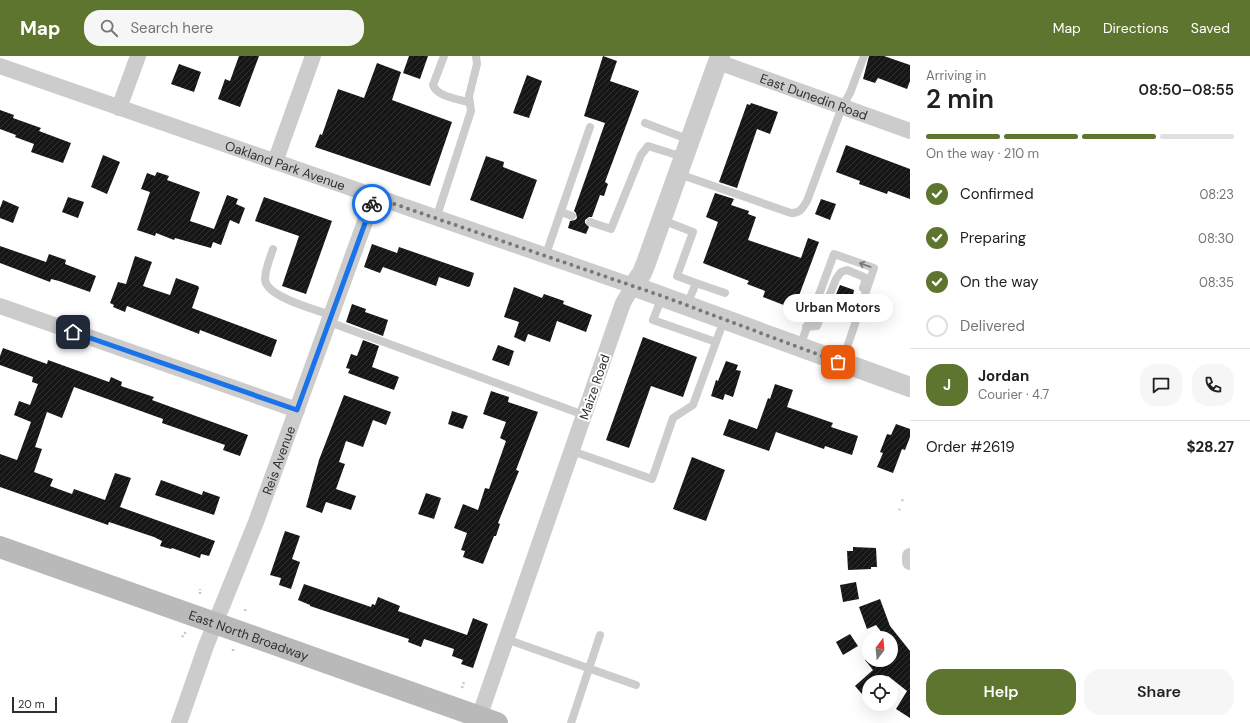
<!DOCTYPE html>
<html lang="en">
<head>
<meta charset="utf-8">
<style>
  :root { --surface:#fff; --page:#f6f6f6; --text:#202124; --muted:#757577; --line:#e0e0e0; --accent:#5d752e }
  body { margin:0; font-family:"DM Sans",sans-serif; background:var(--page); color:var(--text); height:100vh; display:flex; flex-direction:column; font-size:15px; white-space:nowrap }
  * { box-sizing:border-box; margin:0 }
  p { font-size:13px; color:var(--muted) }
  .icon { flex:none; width:22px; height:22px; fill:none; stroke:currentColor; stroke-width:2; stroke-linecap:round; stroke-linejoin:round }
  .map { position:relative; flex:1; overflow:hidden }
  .drawer { display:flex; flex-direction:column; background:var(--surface); width:340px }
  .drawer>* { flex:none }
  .needle { width:26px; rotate:16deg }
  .controls { position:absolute; left:862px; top:575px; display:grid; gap:8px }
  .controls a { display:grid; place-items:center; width:36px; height:36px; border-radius:50%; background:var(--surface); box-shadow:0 4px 16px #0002; font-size:20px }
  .scale { position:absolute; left:12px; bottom:10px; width:45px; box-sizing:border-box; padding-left:4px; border:2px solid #2f2f2f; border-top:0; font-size:11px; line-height:14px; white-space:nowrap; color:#2f2f2f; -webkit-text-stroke:3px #fff; paint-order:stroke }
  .pin { position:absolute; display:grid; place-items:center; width:34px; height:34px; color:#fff; margin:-17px; border-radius:8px; box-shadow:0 2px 6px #0006 }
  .courier { position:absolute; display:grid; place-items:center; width:40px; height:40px; margin:-20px; border:3px solid #1a73e8; border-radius:50%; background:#fff; color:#222; box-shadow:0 1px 5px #0007 }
  .bubble { position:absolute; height:28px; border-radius:14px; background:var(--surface); box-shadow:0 4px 16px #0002; font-size:13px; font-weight:600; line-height:28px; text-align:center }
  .summary em { font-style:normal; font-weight:600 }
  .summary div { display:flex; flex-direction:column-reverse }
  .summary { display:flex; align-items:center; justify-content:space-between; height:68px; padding:0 16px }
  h1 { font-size:26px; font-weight:600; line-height:30px }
  .bar { display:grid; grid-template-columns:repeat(4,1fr); gap:6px 4px; align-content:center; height:48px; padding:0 16px }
  .bar i { height:5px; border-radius:3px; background:var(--line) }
  .bar .on { background:var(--accent) }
  .bar p { grid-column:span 4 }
  .line { display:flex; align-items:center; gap:10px; padding:0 16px; border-top:1px solid var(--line) }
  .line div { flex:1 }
  .round { display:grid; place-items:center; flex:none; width:42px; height:42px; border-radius:16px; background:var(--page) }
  ol { padding:0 16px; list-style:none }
  li { display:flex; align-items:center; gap:12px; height:44px }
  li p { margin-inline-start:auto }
  li .icon { padding:4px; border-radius:50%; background:var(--accent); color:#fff; stroke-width:4 }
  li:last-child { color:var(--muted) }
  li i { width:22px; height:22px; border:2px solid var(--line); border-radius:50% }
  .action { display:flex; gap:8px; margin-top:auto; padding:8px 16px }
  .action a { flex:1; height:46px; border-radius:16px; background:var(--accent); color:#fff; font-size:16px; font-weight:600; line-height:46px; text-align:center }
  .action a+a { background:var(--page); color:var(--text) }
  header { display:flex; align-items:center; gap:24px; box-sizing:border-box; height:56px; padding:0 20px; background:var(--accent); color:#fff }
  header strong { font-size:19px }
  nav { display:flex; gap:22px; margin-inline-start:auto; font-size:14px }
  .search { width:280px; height:36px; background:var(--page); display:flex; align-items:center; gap:10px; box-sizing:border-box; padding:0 14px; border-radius:16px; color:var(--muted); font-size:15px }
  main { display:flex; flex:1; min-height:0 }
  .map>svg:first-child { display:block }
  .building { fill:url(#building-hatch) }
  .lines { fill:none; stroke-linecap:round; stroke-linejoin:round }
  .path { stroke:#c6c6c6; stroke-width:2.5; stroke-dasharray:2 2; stroke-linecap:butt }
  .service { stroke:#ccc; stroke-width:8 }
  .minor { stroke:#ccc; stroke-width:16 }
  .tertiary { stroke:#ccc; stroke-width:20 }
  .secondary { stroke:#b9b9b9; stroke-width:22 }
  .oneway { stroke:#767676 }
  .done { stroke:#787878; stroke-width:4; stroke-dasharray:0 7.2 }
  .route { stroke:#1a73e8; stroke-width:5 }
  .labels { text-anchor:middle; stroke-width:4; stroke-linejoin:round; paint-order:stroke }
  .street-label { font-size:13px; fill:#2f2f2f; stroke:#fff }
</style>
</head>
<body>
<header>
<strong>Map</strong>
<div class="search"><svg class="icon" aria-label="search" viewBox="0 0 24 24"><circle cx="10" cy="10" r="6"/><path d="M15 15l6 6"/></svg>Search here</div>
<nav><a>Map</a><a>Directions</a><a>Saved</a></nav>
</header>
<main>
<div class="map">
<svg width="910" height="667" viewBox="0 0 910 667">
  <defs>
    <pattern id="building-hatch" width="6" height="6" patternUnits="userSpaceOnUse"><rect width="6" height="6" fill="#161616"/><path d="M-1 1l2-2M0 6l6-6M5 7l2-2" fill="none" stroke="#303030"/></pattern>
  </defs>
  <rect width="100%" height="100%" fill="#fff"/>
  <path class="building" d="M239,0h20l-19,51 -22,-8 7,-20 5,2z
    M409,0h19l-8,23 -17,-6z
    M603,0l14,5 -7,20 29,10 -34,91 3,2 -4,12 -4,-1 -8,22h-3l-4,3v3l4,4 -3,7 -18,-6 2,-7 5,-1 2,-2 -1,-5 -2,-2 31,-88 -21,-7z
    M869,0h15l26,9v16l-3,8 -29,-11 -3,5 -12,-4z
    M377,7l24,9 -9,28 60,22 -22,64 -115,-39 5,-13 2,1 16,-46 26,9z
    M179,8l22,8 -7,20 -23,-8z
    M527,19l15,6 -13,37 -16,-5z
    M751,47l27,9 -8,22 -13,-5 -20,59 -18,-6 28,-78 3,1z
    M0,54l14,5 -1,3 28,10 -2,3 32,12 -8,20 -32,-11 3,-8 -19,-7 1,-2 -16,-6z
    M846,89l64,24v30l-22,-8 -1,3 -28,-10 1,-3 -24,-9z
    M103,99l17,7 -13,32 -16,-7z
    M486,100l18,6 -1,5 34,13 -14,39 -53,-19z
    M157,116l12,4 -2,4 33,12 -10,29 24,8 13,-34 11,4 -2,5 9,4 -6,16 -9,-4 -9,25 -8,-3 -2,6 -36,-10 -1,2 -18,-7 -1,3 -18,-6 13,-38 -9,-3 6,-16 8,3z
    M715,137l19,6 -3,6 18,6 -1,3 8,3 -8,23 53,18 7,-20 11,4 -25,67 -31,-12 2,-6 -18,-7 2,-3 -46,-18 15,-41 -12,-5z
    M68,141l16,5 -6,16 -16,-6z
    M264,141l68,24 -26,73 -24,-8 17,-50 -44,-15z
    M821,143l15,5 -6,16 -15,-6z
    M3,144l16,7 -6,16 -13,-5v-10z
    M372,188l25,9 2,-6 75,26 -4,13 -2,1 -29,-10 -3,9 -53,-19 -3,6 -16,-6z
    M0,190l46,16 3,-8 17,6 -1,4 31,12 -6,16 -31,-11 -8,-2 -1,3 -50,-19z
    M135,200l17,6 -9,24 27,9 6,-17 22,8 1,2 -7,20 85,32 -6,17 -71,-27 -1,4 -72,-28 -2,6 -12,-5 1,-2 -4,-2 8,-21 8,2z
    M840,229l14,5 -1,6h2l-9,26 -19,-7z
    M514,231l28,11 2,-4 20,7 -1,3 29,11 -6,17 -29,-11 -7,21 -22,-8 -3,8 -11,-5 5,-15 -15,-5z
    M352,248l14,5 -1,3 23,8 -5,16 -37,-14z
    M643,281l54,20 -14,40 -32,-11 -22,62 -23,-8z
    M363,284l16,6 -7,21 27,10 -5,13 -46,-17 2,-4 -4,-1 5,-14 6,2z
    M498,289l16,6 -5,15 -17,-6z
    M3,292l44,16 1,-4 61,22 2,-5 11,5 -1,4 33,11 -2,3 96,35 -8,21 -17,-6 2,-5 -63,-22 1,-4 -89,-32 -12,31 -15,-6 -12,35 7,2 -8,23 19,7 -3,7 22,8 2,-5 31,11 10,-27 16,5 -11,29 95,34 -6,15 -8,-2 -1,4 -28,-10 -1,1 -11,-3 2,-5 -8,-4 -45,-15 -1,3 -108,-38v-33l17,6 14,-38 -17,-7 5,-14 11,4 8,-21 -6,-2 1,-5 -33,-12v-9z
    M726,305l12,4 -2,5 5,1 -8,26 -8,-3 -2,6 -12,-4 5,-16 2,1z
    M775,328l18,6 -6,17 46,16 -2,4 27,9 -6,19 -27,-9 -1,3 -48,-17 -7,19 -46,-16 6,-16 28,10 11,-31 2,1z
    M491,335l18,6 -1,5 30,10 -22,58 3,1 -21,52 2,1 -4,12h-2l-11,28 -20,-7 2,-6 -4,-1 6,-17 -13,-5 9,-24 15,6 7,-22 4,1 17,-48 -6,-3 6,-16 -23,-8z
    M344,339l47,17 -5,13 -13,-5 -10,27 -17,-6 -7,21 6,2 -9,25 20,7 -5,14 -25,-8 -4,11 -16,-6 13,-47z
    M452,355l16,5 -5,13 -15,-5z
    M896,368l14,5v8l-5,13 -3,-1 -9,24 -16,-6 6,-14 -3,-1 7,-18 4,1z
    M692,401l33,13 -19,51 -33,-12z
    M161,424l41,15 1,-4 17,6 -6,18 -59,-20z
    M426,437l15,5 -7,21 -16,-5z
    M285,475l15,5 -8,23 8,3 -9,27 -12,-4 2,-7 -11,-3z
    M853,491l23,1 1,19h-6v2l-23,1 -1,-19h6z
    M856,526l3,17 -16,3 -3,-17z
    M304,528l67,23 1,-3 3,1 3,-8 22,9 -2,5 69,24 6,-17 15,6 -15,44 -12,-4 2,-4 -11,-4 2,-7 -30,-10 -3,8 -13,-5 1,-3 -99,-33v-1l-12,-5z
    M880,543l10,27 20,25v67l-14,-9 11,-18 -19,-15 -6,6h-13v20l-14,-16 18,-16 -8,-10 4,-4v4h22v-22h-5l-10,-13 -9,4 -8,-22z
    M850,578l8,12 -15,9 -7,-13z"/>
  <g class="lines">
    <path class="path" d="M902,445l1,-2
      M899,454l1,-1
      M200,538v-5
      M245,555l1,-4
      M182,581l4,-5
      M233,593v4
      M462,632l2,-6"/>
    <path class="service" d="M444,0l-11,29c4,12 26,14 37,18
      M645,67l45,17
      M679,118l112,39c9,0 11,-4 16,-12l35,-94 8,-14 14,-37
      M561,156l11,4
      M436,163l35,-108 -2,-15 8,-32 -1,-8
      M662,164l31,12 -16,44 19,7 -9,22
      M590,166l21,7 30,-74 7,-9 35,11
      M273,193c-3,9 -8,21 -8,30 0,18 52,31 66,36
      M545,201l45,-130
      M696,227l29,10
      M662,241l-9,23 63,22
      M329,266l255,93
      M806,271l11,-1 19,-47 5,-7 6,-2 17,7 1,5 -2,6
      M800,290l34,-92 40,14 -32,94
      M572,395l80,28 21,-61 20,-13 31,-85
      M506,583l130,46
      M571,667l29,-88"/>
    <g class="minor">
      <path id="s1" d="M718,6l192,69"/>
      <path id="s2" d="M0,10l633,220 -10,17 -146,420"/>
      <path d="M119,52l19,-52"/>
      <path d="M275,106l38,-106"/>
      <path d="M0,250l297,104"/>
      <path d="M910,500v6"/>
      <path id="s3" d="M179,667l27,-77 50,-124 118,-325"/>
    </g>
    <path class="tertiary" d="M720,0l-74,207 -4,10 -9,13 277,101"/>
    <path class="secondary" id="s4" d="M0,491l497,176"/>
  </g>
  <defs><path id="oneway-shaft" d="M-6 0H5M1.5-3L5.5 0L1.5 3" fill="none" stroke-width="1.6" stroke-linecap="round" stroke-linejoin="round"/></defs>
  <use class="oneway" href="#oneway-shaft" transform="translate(865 209) rotate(-161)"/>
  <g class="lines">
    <path class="done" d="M372,148l2,-7 288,99 176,66"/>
    <path class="route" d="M73,276l224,78 75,-206"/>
  </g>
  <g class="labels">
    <g class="street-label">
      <text dy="5" stroke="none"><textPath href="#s1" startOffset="102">East Dunedin Road</textPath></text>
      <text dy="5" stroke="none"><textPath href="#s2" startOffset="302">Oakland Park Avenue</textPath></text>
      <text transform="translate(594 331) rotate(-71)" y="5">Maize Road</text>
      <text dy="5" stroke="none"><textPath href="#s3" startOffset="281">Reis Avenue</textPath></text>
      <text dy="5" stroke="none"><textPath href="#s4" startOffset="264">East North Broadway</textPath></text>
    </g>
  </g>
</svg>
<div class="controls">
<a><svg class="needle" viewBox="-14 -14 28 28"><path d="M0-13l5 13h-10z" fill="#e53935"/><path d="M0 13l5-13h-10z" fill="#757577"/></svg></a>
<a><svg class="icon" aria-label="locate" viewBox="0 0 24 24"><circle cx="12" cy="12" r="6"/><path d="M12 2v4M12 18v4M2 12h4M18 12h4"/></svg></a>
</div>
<div class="scale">20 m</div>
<div class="pin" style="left:838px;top:306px;background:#ea580c"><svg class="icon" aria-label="bag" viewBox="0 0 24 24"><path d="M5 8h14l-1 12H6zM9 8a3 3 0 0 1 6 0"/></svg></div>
<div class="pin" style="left:73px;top:276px;background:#1f2937"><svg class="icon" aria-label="home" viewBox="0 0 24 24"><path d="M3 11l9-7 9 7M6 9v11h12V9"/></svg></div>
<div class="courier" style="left:372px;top:148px"><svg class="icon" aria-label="bike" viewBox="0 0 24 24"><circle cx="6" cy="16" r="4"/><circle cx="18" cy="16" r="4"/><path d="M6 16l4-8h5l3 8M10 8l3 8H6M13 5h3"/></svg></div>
<div class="bubble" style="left:783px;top:238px;width:110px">Urban Motors</div>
</div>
<section class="drawer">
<div class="summary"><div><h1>2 min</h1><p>Arriving in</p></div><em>08:50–08:55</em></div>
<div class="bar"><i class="on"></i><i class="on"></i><i class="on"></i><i></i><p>On the way · 210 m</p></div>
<ol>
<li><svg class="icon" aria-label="check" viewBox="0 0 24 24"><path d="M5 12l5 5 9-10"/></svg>Confirmed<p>08:23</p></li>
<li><svg class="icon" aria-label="check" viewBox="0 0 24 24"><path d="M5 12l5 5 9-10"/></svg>Preparing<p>08:30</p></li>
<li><svg class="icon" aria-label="check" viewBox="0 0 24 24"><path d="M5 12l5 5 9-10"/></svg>On the way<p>08:35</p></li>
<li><i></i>Delivered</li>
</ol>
<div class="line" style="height:72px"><b class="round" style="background:var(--accent);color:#fff">J</b><div><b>Jordan</b><p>Courier · 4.7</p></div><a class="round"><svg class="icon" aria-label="chat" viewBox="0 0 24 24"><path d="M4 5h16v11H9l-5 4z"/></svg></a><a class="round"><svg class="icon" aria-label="phone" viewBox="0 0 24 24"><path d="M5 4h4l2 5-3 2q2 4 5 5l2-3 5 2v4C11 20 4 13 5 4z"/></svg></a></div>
<div class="line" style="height:52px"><div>Order #2619</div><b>$28.27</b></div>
<div class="action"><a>Help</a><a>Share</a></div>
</section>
</main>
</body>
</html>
